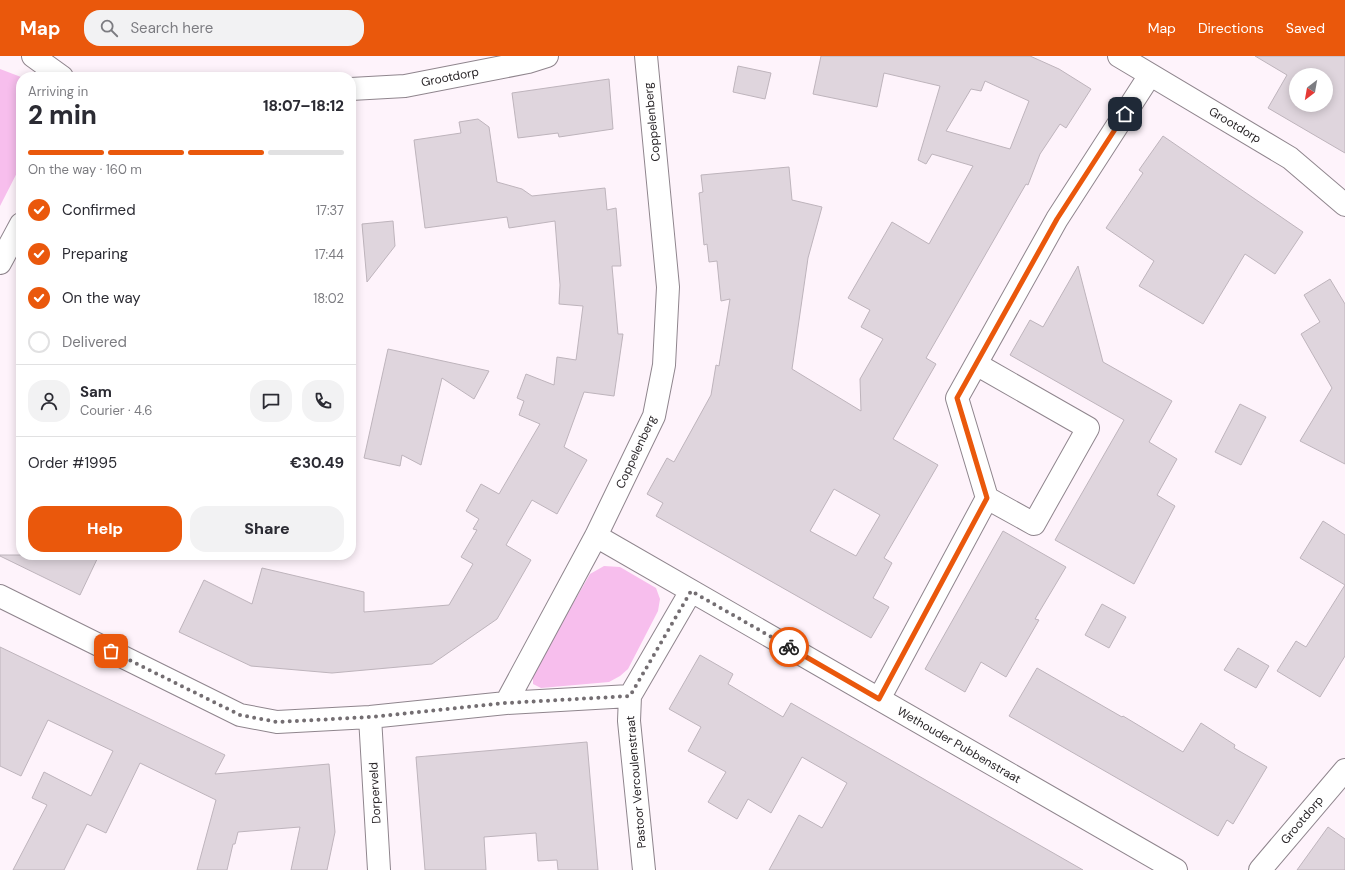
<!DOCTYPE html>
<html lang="en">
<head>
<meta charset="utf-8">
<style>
  :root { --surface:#fff; --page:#f2f2f3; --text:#2b2b33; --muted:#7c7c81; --line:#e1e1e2; --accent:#ea580c }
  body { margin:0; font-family:"DM Sans",sans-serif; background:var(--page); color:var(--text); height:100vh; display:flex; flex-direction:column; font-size:15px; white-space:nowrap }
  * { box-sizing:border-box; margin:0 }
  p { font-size:13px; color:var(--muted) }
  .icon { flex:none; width:22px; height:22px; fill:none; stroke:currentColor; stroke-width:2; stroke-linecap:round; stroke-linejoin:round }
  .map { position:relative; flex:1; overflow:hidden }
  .panel { position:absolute; left:16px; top:16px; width:340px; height:488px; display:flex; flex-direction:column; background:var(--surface); border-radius:16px; box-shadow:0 2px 10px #0003 }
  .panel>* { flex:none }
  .needle { width:26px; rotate:211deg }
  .tools { position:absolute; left:1289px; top:12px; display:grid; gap:8px }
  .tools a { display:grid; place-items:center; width:44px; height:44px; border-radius:50%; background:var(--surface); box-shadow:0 2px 10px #0003; font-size:20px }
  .pin { position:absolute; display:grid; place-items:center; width:34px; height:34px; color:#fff; margin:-17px; border-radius:8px; box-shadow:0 2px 6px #0006 }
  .courier { position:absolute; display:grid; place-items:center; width:40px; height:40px; margin:-20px; border:3px solid #ea580c; border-radius:50%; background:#fff; color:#222; box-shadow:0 1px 5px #0007 }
  .head em { font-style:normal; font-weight:800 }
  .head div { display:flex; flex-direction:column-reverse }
  .head { display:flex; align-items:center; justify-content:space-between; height:68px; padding:0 12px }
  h1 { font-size:26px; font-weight:800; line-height:30px }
  .bar { display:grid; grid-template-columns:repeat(4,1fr); gap:6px 4px; align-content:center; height:48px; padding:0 12px }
  .bar i { height:5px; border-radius:3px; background:var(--line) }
  .bar .selected { background:var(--accent) }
  .bar p { grid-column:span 4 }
  .line { display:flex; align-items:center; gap:10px; padding:0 12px; border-top:1px solid var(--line) }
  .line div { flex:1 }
  .round { display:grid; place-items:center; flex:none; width:42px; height:42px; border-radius:16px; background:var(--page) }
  ol { padding:0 12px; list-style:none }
  li { display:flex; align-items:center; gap:12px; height:44px }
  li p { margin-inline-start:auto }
  li .icon { padding:4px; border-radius:50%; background:var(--accent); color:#fff; stroke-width:4 }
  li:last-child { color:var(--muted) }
  li i { width:22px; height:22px; border:2px solid var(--line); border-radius:50% }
  .action { display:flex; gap:8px; margin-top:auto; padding:8px 12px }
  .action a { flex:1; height:46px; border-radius:16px; background:var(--accent); color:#fff; font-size:16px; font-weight:800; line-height:46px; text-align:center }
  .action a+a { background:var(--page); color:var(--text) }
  header { display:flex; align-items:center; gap:24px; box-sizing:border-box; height:56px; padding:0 20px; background:var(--accent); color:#fff }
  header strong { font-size:19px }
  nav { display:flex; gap:22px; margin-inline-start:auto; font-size:14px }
  .search { width:280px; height:36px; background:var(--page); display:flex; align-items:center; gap:10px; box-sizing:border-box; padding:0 14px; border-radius:16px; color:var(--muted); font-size:15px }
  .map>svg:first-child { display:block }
  .green { fill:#f7beed }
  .building { fill:#dfd5dd; stroke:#beb4bc; fill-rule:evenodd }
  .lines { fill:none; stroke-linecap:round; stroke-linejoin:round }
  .minor-casing { stroke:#8f858d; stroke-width:24 }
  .tertiary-casing { stroke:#8f858d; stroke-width:24 }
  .minor { stroke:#fff; stroke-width:22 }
  .tertiary { stroke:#fff; stroke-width:22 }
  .done { stroke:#746e72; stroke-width:4; stroke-dasharray:0 7.2 }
  .route { stroke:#ea580c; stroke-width:5 }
  .labels { text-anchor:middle; stroke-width:4; stroke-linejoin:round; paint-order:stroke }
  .street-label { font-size:12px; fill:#2a2629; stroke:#fff }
</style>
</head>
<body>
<header>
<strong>Map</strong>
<div class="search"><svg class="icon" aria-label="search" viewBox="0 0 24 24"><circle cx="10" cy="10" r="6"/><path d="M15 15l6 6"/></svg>Search here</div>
<nav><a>Map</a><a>Directions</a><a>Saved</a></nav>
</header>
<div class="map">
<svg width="1345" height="814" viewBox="0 0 1345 814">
  <rect width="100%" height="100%" fill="#fef3fb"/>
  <path class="green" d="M0,13l21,8v88l-21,41z
    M604,510l16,1 36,21 4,11 -2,12 -30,58 -8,7 -11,6 -68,6 -8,-4v-11l57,-99z"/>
  <path class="building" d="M821,0h209l29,13 32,20 -25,39 -6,-4 -20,30 -12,31 -2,-1 -100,174 10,6 -43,75 45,26 -54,93 8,5 -19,35 16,9 -18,31 -215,-122 7,-13 -16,-9 20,-36 7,4 37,-67 5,-30 3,1 11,-67 -9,2 -4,-40 -8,1 -2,-18 -3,1 -5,-52 4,-1 -2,-17 88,-8 3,33 30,7 -14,51 -16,111 69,42 -1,-32 23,-40 -22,-12 9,-17 -22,-12 44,-76 37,22 44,-78 -41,-12 -6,10 -8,-4 22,-74 -56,-13 -7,34 -64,-13zM985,25l44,20 -19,48 -64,-18 25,-42 10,2zM834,433l46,26 -24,41 -46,-25z
    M1255,0h90v97l-77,-45 19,-33zM1296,19h30v30h-30z
    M738,10l33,7 -6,26 -32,-7z
    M609,23l4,50 -54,8 -1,-4 -40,5 -6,-45z
    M478,63l11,8 8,55 25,7 10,7 73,-8 2,22 9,-2 5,58h-9l6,68h5l-9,62 -30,-4 -20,55 23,13 -30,54 -25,-14 -26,45 25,15 -34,59 -65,45 -100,9 -81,-7 -72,-34 25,-52 48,24 10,-36 102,24v20l85,-7 24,-41 -12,-7 16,-27 -4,-1 6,-10 -13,-8 15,-27 18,10 41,-70 -21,-9 5,-14 -7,-3 9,-24 28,11 3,-28 19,3 7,-54 -24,-2 1,-19 -5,-64 -46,7 -2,-11 -82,11 -11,-88 47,-7 -2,-11z
    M1163,80l140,96 -28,42 -30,-20 -42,70 -64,-38 15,-25 -48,-33 37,-55 -4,-3z
    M393,165l2,25 -28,36 -5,-58z
    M1078,210l25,96 69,39 -23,41 28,17 -20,36 18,11 -41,78 -79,-44 69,-120 -114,-65 20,-35 13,7z
    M1330,223l15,25v160l-45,-23 32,-53 -31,-54 19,-12 -16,-27z
    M388,293l101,22 -15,28 -32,-21 -21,87 -19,-10 -2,11 -36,-8z
    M1240,348l26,13 -25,48 -26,-13z
    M1323,465l22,14v121l-25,41 -43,-26 19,-30 10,6 39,-62 -45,-27z
    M1003,475l63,36 -31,52 4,1 -33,57 -25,-15 -16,30 -40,-23z
    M0,499h99l-19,40 -80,-39z
    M1102,548l24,13 -17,31 -24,-13z
    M0,591l225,108 -10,19 114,-10 6,68 -8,38h-36l9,-43 -62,5 -3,12h-2l-6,26h-30l19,-70 -76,-37 -34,70 -19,-9 -23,46h-51l34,-65 -15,-7 12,-26 47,24 22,-45 -65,-31 -27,56 -21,-10z
    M1238,592l31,18 -13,22 -32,-18z
    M700,599l33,19 -5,10 55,33 8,-14 292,167h-314l30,-55 23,13 25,-45 -45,-26 -31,56 -23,-14 -11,20 -29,-17 18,-30 -38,-21 13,-24 -32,-18z
    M1037,612l85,49 1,-1 60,36 18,-29 34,22 -1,3 33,19 -34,57 -6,-4 -9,16 -209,-120z
    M587,686l11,128h-40l-1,-10 -19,1 -2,-28 -52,4 2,33h-61l-9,-113z
    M1328,771l17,12v31h-48z"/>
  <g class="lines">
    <g class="minor-casing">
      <path id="minor" d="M1119,0l171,102 55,47
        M351,33l54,-3 123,-24 19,-6
        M976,308l112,64 -54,96 -47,-26
        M596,480l580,334
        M0,540l240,119 37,7 93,-5 136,-14 90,-167 58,-120 10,-51 4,-78 -22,-231
        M879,643l108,-201 -30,-100 100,-179 93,-144
        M506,647l124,-7
        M370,661l9,153
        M644,814l-15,-149 1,-25 61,-105
        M1260,814l85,-100"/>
    </g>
    <g class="tertiary-casing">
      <path id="tertiary" d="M33,0l29,21
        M0,207l21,-39"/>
    </g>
    <use href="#minor" class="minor"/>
    <use href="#tertiary" class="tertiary"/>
  </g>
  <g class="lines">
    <path class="done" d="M111,595l129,64 37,7 93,-5 136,-14 124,-7 61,-105 98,56"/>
    <path class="route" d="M789,591l90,52 108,-201 -30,-100 100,-179 68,-105"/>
  </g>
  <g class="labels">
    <g class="street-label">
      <text transform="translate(450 21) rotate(-11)" y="4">Grootdorp</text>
      <text transform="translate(652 66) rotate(-96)" y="4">Coppelenberg</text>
      <text transform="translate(1235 69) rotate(31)" y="4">Grootdorp</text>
      <text transform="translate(636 396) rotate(-65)" y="4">Coppelenberg</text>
      <text transform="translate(959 689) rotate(30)" y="4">Wethouder Pubbenstraat</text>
      <text transform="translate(636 726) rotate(-95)" y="4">Pastoor Vercoulenstraat</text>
      <text transform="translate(375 737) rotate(-93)" y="4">Dorperveld</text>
      <text transform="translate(1302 764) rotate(-50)" y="4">Grootdorp</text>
    </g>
  </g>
</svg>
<div class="tools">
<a><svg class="needle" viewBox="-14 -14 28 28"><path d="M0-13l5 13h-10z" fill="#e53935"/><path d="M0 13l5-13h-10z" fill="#7c7c81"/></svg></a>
</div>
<div class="pin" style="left:111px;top:595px;background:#ea580c"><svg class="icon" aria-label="bag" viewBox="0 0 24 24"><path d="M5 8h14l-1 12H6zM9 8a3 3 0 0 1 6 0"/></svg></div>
<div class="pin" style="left:1125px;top:58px;background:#1f2937"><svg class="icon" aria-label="home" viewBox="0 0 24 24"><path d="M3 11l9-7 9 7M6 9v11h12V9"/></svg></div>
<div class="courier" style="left:789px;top:591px"><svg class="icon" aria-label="bike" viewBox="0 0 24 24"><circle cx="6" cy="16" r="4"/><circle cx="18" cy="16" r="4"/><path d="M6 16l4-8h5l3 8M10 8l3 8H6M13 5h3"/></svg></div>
<section class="panel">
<div class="head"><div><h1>2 min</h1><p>Arriving in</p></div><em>18:07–18:12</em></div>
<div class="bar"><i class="selected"></i><i class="selected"></i><i class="selected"></i><i></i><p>On the way · 160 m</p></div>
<ol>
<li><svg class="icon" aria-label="check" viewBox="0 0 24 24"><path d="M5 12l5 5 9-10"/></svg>Confirmed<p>17:37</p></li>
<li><svg class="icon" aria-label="check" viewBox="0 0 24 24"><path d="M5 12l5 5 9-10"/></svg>Preparing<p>17:44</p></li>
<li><svg class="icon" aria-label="check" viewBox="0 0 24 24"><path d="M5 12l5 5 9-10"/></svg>On the way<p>18:02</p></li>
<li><i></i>Delivered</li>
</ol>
<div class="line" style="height:72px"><a class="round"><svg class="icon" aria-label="person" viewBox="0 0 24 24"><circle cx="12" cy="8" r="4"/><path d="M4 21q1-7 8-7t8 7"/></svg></a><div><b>Sam</b><p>Courier · 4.6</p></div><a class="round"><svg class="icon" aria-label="chat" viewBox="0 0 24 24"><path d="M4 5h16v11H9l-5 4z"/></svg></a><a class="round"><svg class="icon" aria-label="phone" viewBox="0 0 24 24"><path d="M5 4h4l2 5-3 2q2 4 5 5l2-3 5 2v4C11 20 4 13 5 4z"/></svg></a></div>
<div class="line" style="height:52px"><div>Order #1995</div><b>€30.49</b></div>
<div class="action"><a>Help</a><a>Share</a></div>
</section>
</div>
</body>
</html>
